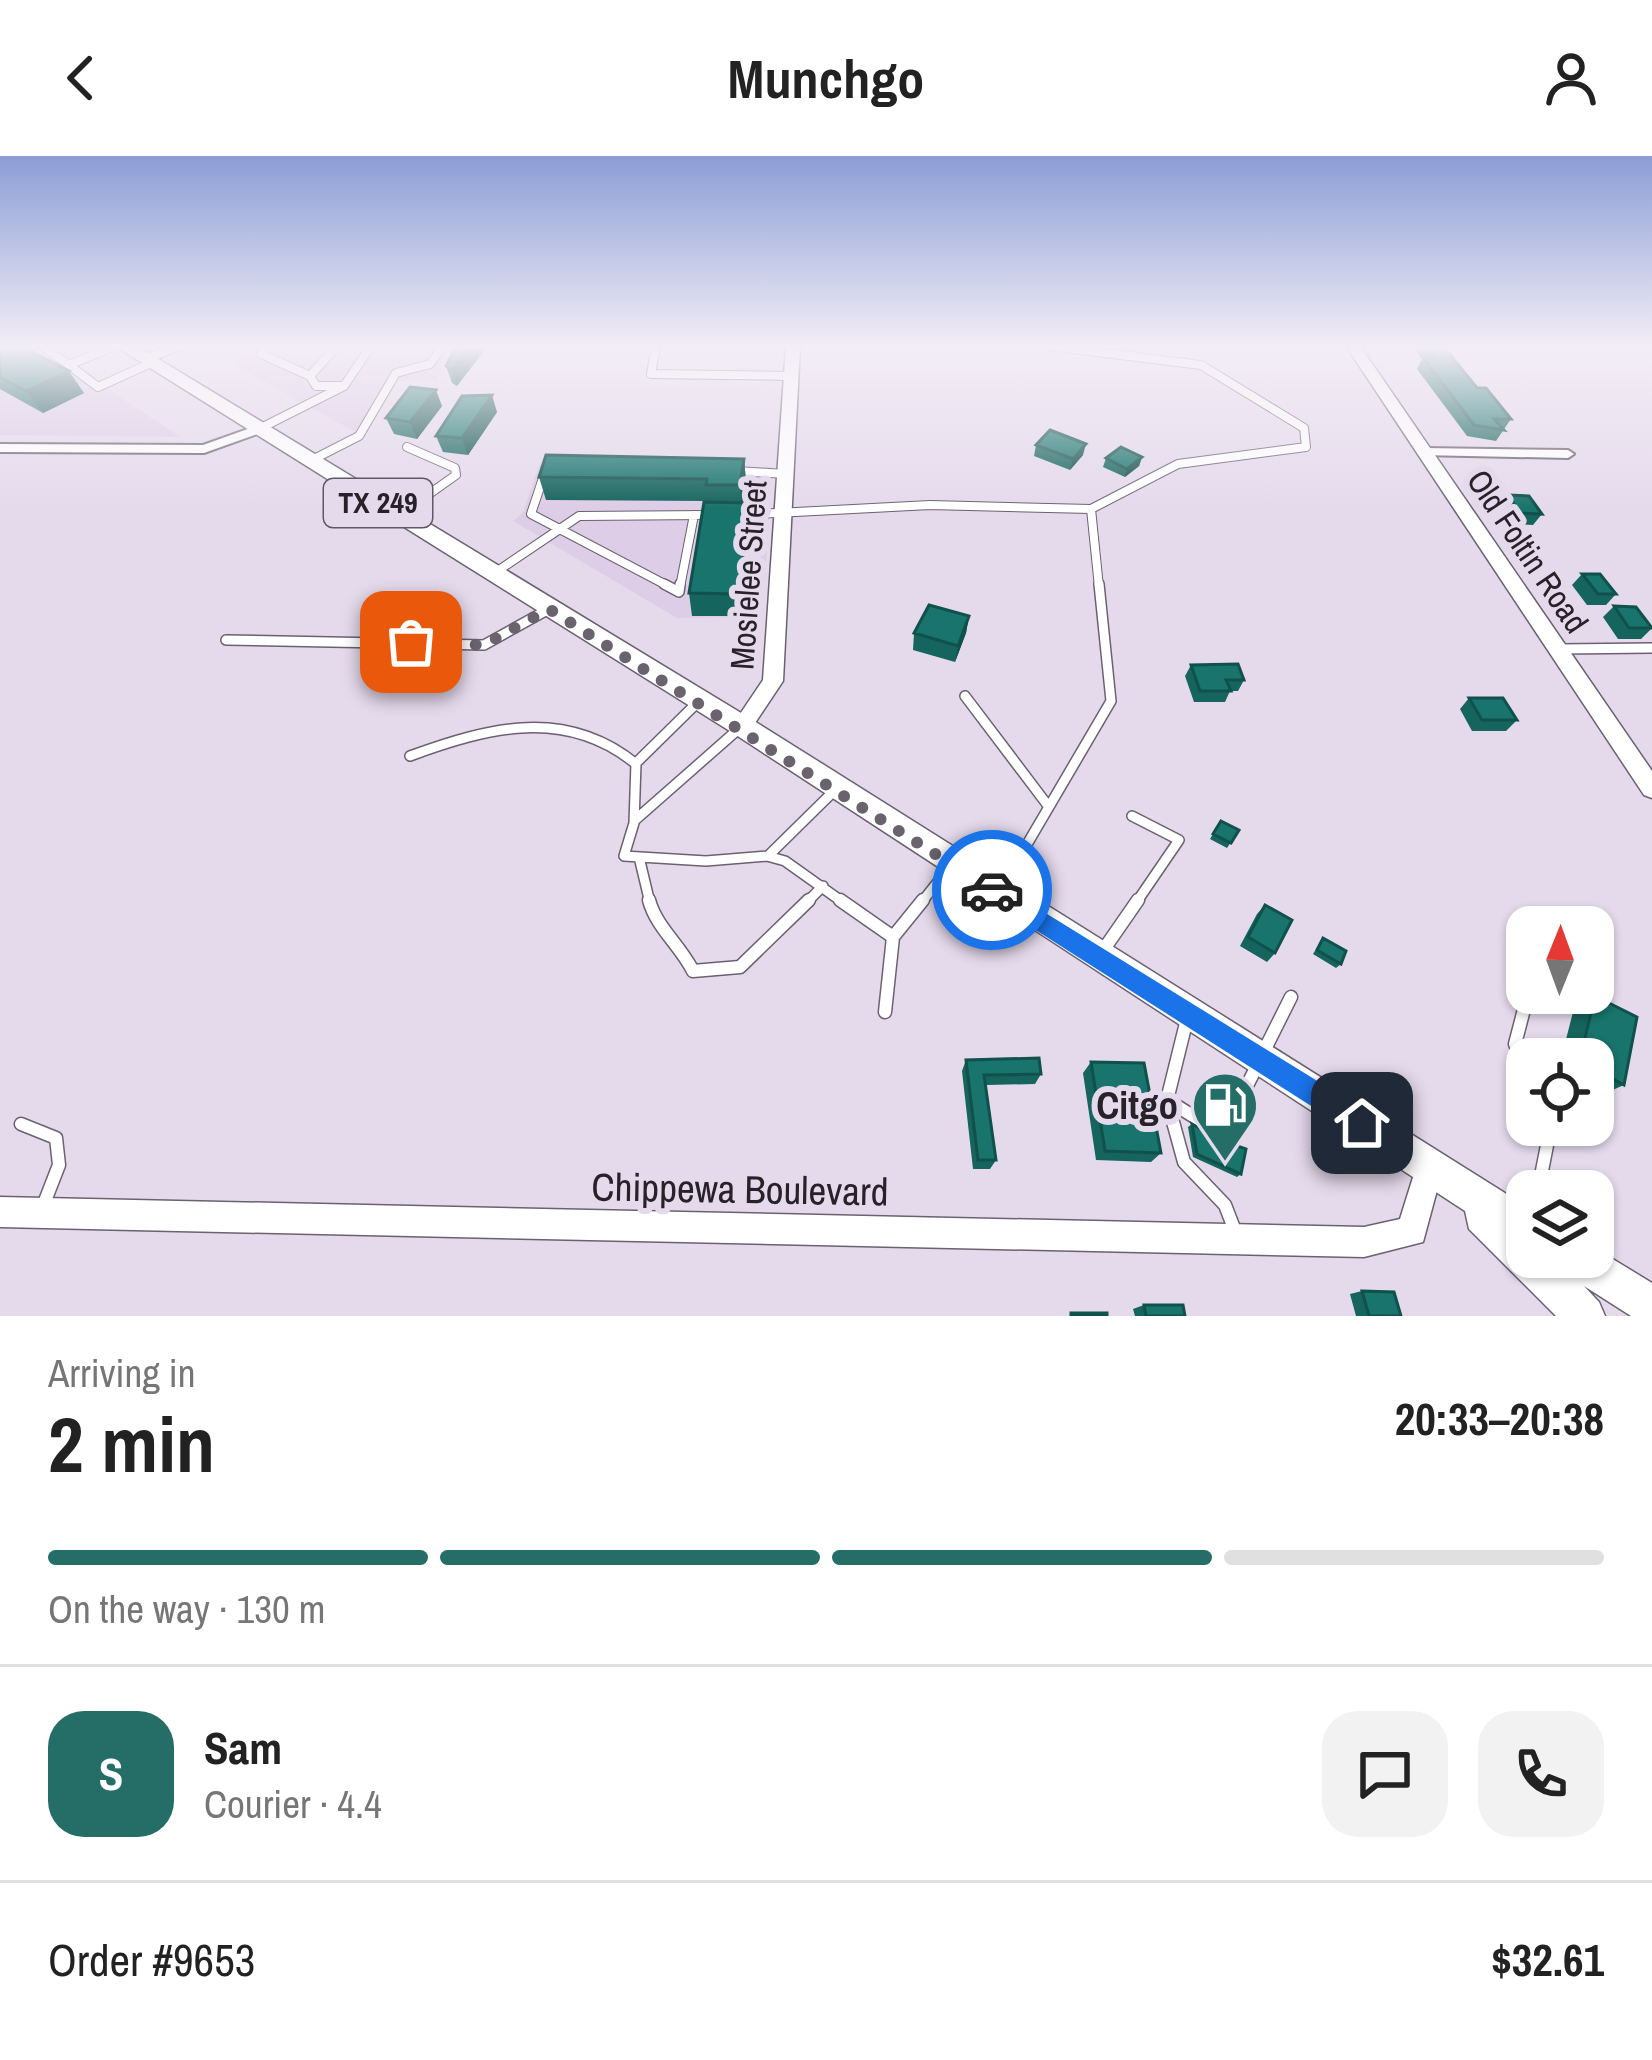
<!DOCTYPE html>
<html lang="en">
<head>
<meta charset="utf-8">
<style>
  :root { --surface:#fff; --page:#f2f2f2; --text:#222; --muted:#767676; --line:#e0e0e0; --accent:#256e67 }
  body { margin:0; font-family:"Archivo Narrow",sans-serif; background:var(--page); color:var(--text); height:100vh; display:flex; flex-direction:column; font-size:45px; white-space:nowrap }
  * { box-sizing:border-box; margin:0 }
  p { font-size:39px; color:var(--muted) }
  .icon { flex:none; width:66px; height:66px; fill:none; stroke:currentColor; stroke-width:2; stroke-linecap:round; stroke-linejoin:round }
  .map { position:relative; height:1160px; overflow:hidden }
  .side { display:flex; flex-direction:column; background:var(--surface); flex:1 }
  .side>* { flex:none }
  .needle { width:78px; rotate:1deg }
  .fabs { position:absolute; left:1506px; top:750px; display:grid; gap:24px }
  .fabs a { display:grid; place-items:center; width:108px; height:108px; border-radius:24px; background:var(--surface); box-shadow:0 3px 9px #0004; font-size:60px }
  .pin { position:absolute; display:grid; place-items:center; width:102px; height:102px; color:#fff; margin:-51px; border-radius:24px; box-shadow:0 6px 18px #0006 }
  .courier { position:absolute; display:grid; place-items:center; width:120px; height:120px; margin:-60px; border:9px solid #1a73e8; border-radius:50%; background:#fff; color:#222; box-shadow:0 3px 15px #0007 }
  .head em { font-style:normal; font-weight:800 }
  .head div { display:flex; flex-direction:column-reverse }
  .head { display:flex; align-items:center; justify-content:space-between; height:204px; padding:0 48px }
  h1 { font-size:78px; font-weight:800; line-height:90px }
  .bar { display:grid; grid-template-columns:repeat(4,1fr); gap:18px 12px; align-content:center; height:144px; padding:0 48px }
  .bar i { height:15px; border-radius:9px; background:var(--line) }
  .bar .selected { background:var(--accent) }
  .bar p { grid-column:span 4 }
  .line { display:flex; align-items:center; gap:30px; padding:0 48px; border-top:3px solid var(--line) }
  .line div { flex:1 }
  .round { display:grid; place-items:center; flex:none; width:126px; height:126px; border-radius:36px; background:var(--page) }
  header { display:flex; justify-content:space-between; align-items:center; height:156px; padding:0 48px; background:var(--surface); font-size:54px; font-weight:800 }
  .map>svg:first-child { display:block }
  .built { fill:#ddcde6 }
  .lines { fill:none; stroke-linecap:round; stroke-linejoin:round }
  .service-far2-casing { stroke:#6b6171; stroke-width:10 }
  .service-far1-casing { stroke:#6b6171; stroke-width:12 }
  .service-casing { stroke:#6b6171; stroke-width:15 }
  .minor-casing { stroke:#6b6171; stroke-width:4 }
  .tertiary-casing { stroke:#6b6171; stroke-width:3 }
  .primary-casing { stroke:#6b6171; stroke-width:3 }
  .service-far2 { stroke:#fff; stroke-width:8 }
  .service-far1 { stroke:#fff; stroke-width:9 }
  .service { stroke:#fff; stroke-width:12 }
  .minor { fill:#fff; fill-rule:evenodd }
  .tertiary { fill:#fff; fill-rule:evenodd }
  .primary { fill:#fff; fill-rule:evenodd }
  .wall { fill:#15645d }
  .shaded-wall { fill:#11514c }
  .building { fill:#18746c; stroke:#11514c; stroke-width:3 }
  .route { fill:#1a73e8 }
  .done { stroke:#6a626d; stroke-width:12; stroke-dasharray:0 21.6 }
  .labels { text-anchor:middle; stroke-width:12; stroke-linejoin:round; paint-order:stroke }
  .shield { fill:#e5daec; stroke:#605964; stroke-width:3 }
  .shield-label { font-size:30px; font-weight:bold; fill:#272229 }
  .street-label { font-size:33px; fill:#272229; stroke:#e5daec }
  .near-poi-label { font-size:39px; font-weight:bold; fill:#272229; stroke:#e5daec; text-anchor:end }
  .near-street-label { font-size:39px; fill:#272229; stroke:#e5daec }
</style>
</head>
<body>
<header><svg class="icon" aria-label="back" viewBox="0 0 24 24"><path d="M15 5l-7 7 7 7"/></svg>Munchgo<svg class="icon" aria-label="person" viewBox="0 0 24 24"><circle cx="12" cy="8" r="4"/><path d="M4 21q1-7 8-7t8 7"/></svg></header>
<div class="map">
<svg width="1652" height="1160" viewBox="0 0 1652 1160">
  <rect width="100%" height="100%" fill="#e5daec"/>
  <path class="built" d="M0,190h41l140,91 -181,-2z
    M246,190h207l-17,35h-49l-32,51 -122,-68z
    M539,309l233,2 -9,150 -86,1 -164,-97 10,-8z"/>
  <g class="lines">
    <g class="service-far2-casing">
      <path id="service-far2" d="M42,190l27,19 46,-19
        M266,190l-5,8 49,22 27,-30
        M656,190l-5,28 140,2
        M1048,190l153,19 103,63 2,19 -128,17 -87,45 8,78
        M146,203l33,-13
        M69,209l29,22 53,-24
        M310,220l6,10h25
        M259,273l85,-43 27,-40
        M310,305l49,-25 37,-63 34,-9 13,-18
        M737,315l48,3
        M544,319l-13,39 139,73
        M738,359l192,-10 161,4
        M398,360l58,-41 -1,-7 -48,-21
        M493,418l86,-58 130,-1
        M680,431l14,-72"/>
    </g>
    <g class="service-far1-casing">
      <path id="service-far1" d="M664,428l15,8 1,-8
        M226,484l258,5 65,-36
        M1561,493l91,-1
        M965,540l84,111
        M699,545l-63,62 -2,60 -10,33 82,5 61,-5 18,5 59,42
        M410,600c79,-29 156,-49 226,8
        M1132,660l47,24 -43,63
        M634,665l108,-95
        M768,700l69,-68
        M639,701l11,46
        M1002,731l109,-186 -12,-117
        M806,747l17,-17
        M921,747l31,-39"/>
    </g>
    <g class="service-casing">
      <path id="service" d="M649,744c7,27 31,45 44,71l47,-4 69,-67
        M840,744l53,37 30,-37
        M1102,796l36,-52
        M885,856l8,-75
        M1187,863l-20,81 55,34 35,-68
        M1264,895l27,-54
        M1527,917l-12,-29 13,-50
        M1167,944l17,62 41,43 12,31
        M21,968l35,14 3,27 -16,41
        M1538,1035l13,-66"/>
    </g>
    <g class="minor-casing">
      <path id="minor" d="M259,269l6,4 -2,3 -59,21 -204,-1v-8l203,1z
        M1424,292l144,2 6,4 -6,4 -148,-3v-6z"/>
    </g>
    <g class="tertiary-casing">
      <path id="tertiary" d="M786,190h14l-17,335 -34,51h-14l-3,-6 31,-46z
        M1346,190h14l292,425v27l-8,-3z
        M1429,998l10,4 4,10 -20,74 -59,15 -1364,-30v-30l1364,30 36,-8 19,-61z"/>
    </g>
    <g class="primary-casing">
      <path id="primary" d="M115,190h22l614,373 776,488v50h66v-10l59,36v33h-21l-47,-30 15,16 6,14h-49l-87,-87 -4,-18 -732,-478z"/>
    </g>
    <use href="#service-far2" class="service-far2"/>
    <use href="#service-far1" class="service-far1"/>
    <use href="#service" class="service"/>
    <use href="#minor" class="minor"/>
    <use href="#tertiary" class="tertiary"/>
    <use href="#primary" class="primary"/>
  </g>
  <path class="wall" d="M0,190l84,47 -41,20 -43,-24z
    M456,190l1,40 -5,-3 -6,-17z
    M1412,190h31l34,42 34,31 -15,22 -29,-5 -50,-67 5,-10z
    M442,250l-25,33 -23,-5 -8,-16z
    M497,256l-29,43 -25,-3 -7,-16z
    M1036,289l47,10 -13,15 -36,-14z
    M1142,301l-3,9 -14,11 -22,-10 3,-9z
    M744,303l2,22 -3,22 8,23 -9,90h-50l-3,-23 19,-92 -162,-1 -7,-23z
    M1508,339l34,19 -9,11 -21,-1 -12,-18z
    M1582,418l34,20 -10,11h-19l-15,-20z
    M1614,450l38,22 -11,11h-23l-15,-22z
    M969,460l-3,17 -11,29 -42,-12 1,-17z
    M1191,509l53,15 -6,11h-8l-5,11h-31l-9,-26z
    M1469,542l48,22 -11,11h-34l-12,-22z
    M1221,665l18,9 -12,18 -17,-9z
    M1265,749l10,48 -8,9 -27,-16 17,-32z
    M1323,782l18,26 -5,4 -23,-14z
    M1595,840l29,89 -23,10 -8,-4v-32h-32l13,-51z
    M966,904l75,14 -6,10 -49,1 10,75 -6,9h-17l-11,-98z
    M1091,906l70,91 -10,9 -55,-2 -13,-87z
    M1192,968l49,50 -4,3 -44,-20 -5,-30z
    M1362,1135l39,25h-45l-6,-22z
    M1144,1149l41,11h-50l-2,-7z"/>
  <path class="shaded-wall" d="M470,190h18l-31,40 -5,-16z
    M69,215l15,22 -41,20 -17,-22z
    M436,234l6,16 -25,33 -7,-17z
    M492,239l5,17 -29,43 -6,-17z
    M1086,288l-3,11 -13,15 3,-11z
    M1142,301l-3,9 -14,11 2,-8z
    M744,303l2,22 -4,27 -2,-23z
    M749,347l2,23 -9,90 -2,-22z
    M969,460l-3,17 -11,29 3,-16z"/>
  <path class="building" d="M0,190h21l48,25 -43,20 -26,-14z
    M456,190h14l-18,24 -6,-4z
    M1426,190h17l34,42h9l25,31h-17l10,11 -30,-5 -51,-67h12z
    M410,231l26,3 -26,32 -24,-4z
    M492,239l-30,43 -26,-2 26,-40z
    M1050,274l36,14 -13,15 -37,-14z
    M1121,291l21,10 -15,12 -21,-11z
    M546,299l198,4 -4,26h-34l1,-6 -168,-2z
    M1508,339l21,1 13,18 -22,-1z
    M704,346l45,1 -9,91 -51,-1z
    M1582,418h18l16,20h-18z
    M929,449l40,11 -11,30 -44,-13z
    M1614,450l22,1 16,21h-23z
    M1238,508l6,16h-18l5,11h-31l-9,-26z
    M1469,542h34l14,22h-35z
    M1221,665l18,9 -8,13 -18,-9z
    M1265,749l27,15 -17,33 -27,-16z
    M1323,782l23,13 -5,13 -24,-14z
    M1595,840l42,21 -13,68 -31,-17v-9h-13z
    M1039,902l2,16 -57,1 12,85h-18l-12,-100z
    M1091,906l53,1 17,90 -56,-2z
    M1192,968l28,16 26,9 -5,25 -44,-20z
    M1362,1135l32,1 7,24h-32z
    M1144,1149h39l2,11h-39z
    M1071,1157h36v3h-36z"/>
  <linearGradient id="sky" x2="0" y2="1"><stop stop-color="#8c9dd5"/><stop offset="0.54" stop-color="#f3eef6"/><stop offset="1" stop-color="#f3eef6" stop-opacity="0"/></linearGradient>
  <rect width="1652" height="353" fill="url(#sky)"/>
  <path class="route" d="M992,724l379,234v18h-19l-368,-235v-14z"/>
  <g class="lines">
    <path class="done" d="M411,486l73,3 65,-36 443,281"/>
  </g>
  <defs>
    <g id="fuel-pin" transform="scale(3.45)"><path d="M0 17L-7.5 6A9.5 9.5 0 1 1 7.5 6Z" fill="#256e67" stroke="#e5daec"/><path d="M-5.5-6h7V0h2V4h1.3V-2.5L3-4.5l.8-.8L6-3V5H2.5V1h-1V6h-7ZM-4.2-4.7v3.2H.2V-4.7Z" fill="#fff"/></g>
  </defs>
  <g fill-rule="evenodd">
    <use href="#fuel-pin" x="1225" y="949"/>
  </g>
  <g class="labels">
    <rect class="shield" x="324" y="323" width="108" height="48" rx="9"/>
    <g class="shield-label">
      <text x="378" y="357">TX 249</text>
    </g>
    <g class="street-label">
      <text transform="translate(1528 395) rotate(56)" y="12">Old Foltin Road</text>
      <text transform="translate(748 419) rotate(-86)" y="12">Mosielee Street</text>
    </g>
    <g class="near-poi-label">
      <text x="1178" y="963">Citgo</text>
    </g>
    <g class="near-street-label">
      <text transform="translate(740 1033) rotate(1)" y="14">Chippewa Boulevard</text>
    </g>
  </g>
</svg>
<div class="fabs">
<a><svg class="needle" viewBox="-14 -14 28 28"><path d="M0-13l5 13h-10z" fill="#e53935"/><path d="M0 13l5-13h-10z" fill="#767676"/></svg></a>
<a><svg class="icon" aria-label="locate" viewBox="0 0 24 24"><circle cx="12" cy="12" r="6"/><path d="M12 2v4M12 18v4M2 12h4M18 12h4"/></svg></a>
<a><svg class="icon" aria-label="layers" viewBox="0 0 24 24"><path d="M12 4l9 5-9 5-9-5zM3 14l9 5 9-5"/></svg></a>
</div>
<div class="pin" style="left:411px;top:486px;background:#ea580c"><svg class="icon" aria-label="bag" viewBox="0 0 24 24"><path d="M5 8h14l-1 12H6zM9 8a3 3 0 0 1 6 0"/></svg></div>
<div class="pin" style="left:1362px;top:967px;background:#1f2937"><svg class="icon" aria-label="home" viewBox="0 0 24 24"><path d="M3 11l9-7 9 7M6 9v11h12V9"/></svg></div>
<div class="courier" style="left:992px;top:734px"><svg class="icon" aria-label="car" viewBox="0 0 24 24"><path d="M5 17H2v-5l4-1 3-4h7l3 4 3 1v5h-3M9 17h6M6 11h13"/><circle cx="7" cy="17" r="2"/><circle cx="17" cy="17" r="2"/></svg></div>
</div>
<section class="side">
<div class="head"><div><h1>2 min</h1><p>Arriving in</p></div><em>20:33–20:38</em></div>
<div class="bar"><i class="selected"></i><i class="selected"></i><i class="selected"></i><i></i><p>On the way · 130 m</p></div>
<div class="line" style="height:216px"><b class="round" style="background:var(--accent);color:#fff">S</b><div><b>Sam</b><p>Courier · 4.4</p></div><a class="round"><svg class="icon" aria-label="chat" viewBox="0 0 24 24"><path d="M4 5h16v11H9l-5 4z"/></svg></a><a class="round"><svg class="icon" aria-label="phone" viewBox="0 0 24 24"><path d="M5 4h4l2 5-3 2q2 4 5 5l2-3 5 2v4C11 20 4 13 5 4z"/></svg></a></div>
<div class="line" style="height:156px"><div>Order #9653</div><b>$32.61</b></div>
</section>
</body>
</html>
